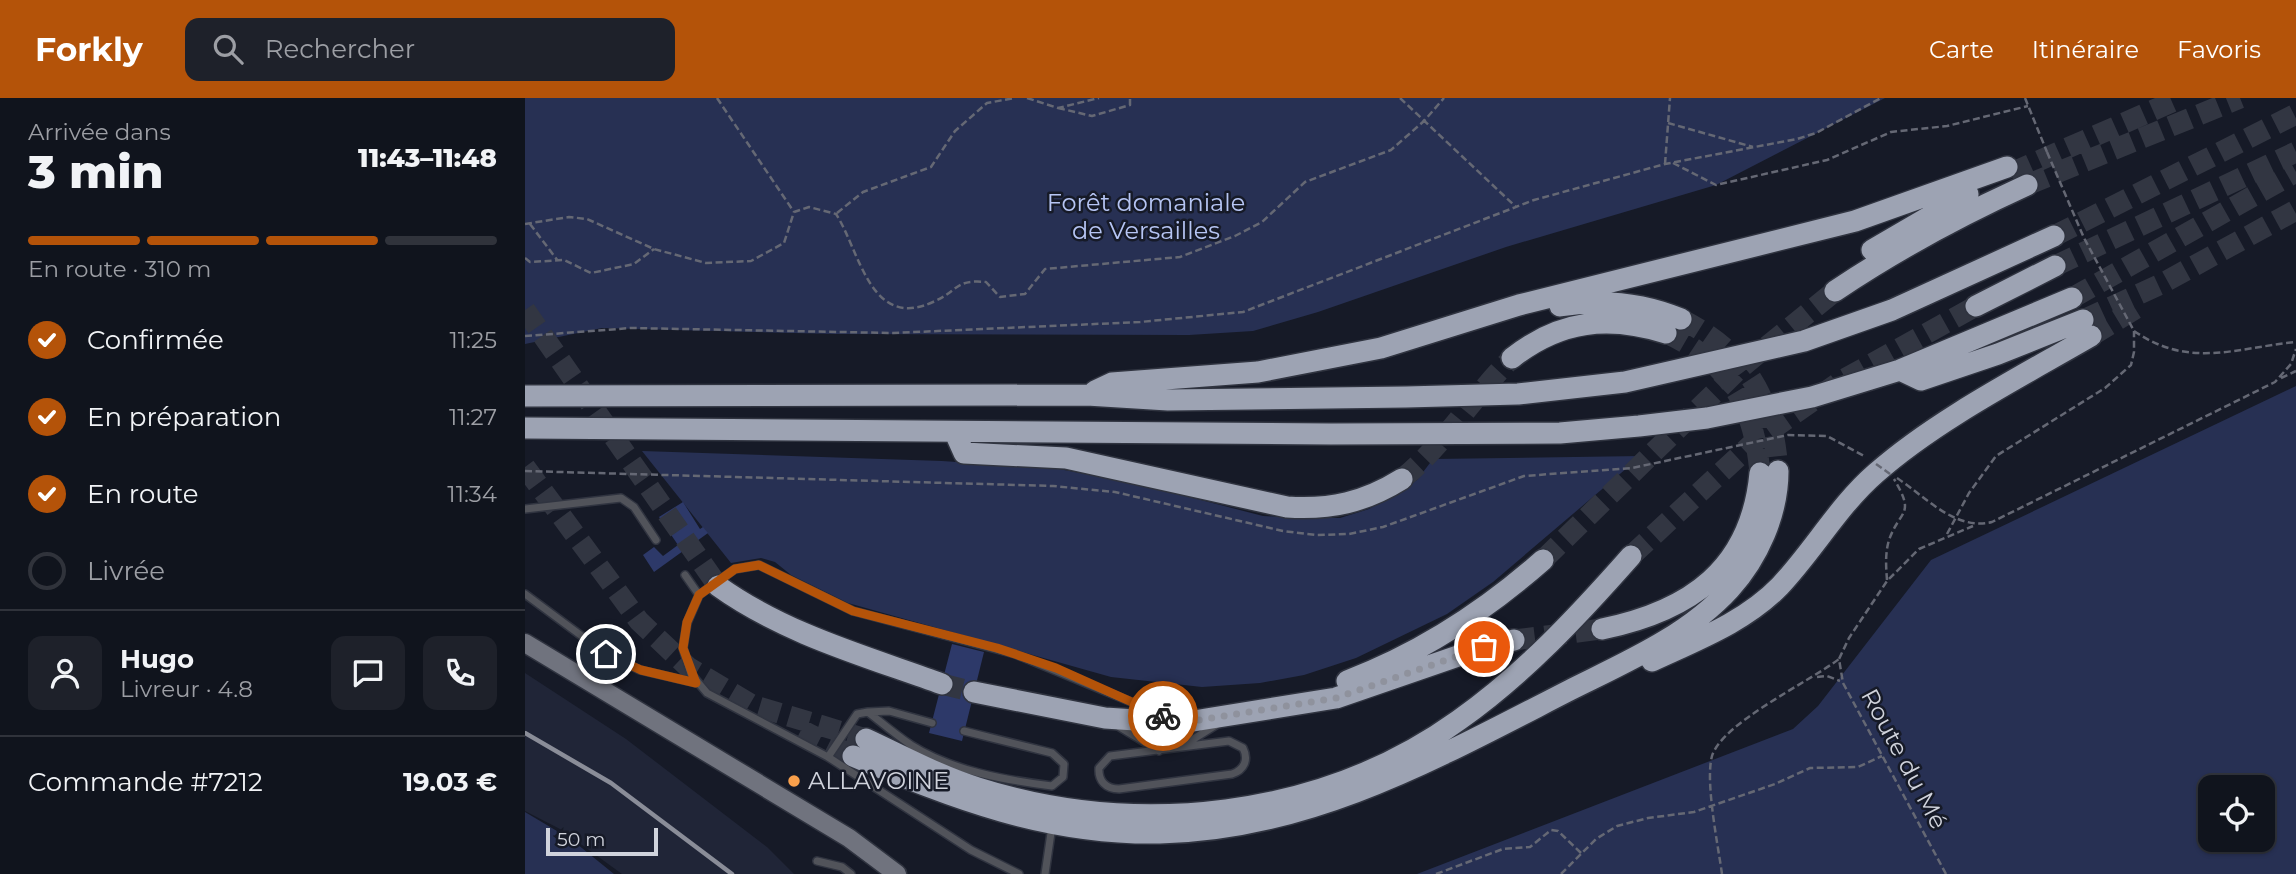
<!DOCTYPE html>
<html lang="fr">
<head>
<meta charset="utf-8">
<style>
  :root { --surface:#10141d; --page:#1e212a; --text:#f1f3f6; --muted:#9c9ea4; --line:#30333b; --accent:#b45309 }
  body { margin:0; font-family:Montserrat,sans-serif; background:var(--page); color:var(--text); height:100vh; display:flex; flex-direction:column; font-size:26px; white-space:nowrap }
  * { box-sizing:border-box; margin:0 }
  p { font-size:23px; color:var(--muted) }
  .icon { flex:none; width:38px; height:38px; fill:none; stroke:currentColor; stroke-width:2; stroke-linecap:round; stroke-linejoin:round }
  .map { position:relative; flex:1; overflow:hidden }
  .details { display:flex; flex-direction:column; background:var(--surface); width:525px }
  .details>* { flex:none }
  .controls { position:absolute; left:1673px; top:677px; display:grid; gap:14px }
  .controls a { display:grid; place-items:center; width:77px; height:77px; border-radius:14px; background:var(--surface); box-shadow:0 2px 5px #0004,0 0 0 2px var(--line); font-size:35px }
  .scale { position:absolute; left:21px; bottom:18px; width:112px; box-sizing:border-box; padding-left:7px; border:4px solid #d0d3dc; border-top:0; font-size:19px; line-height:24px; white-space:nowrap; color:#d0d3dc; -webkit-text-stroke:5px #161a27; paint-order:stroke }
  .pin { position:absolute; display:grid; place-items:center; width:60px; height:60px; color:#fff; margin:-30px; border:4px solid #fff; border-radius:50%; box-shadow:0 2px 7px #0007 }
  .courier { position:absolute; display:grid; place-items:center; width:70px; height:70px; margin:-35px; border:5px solid #b45309; border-radius:50%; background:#fff; color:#222; box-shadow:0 2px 9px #0007 }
  .summary em { font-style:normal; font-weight:800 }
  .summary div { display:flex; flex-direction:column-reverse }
  .summary { display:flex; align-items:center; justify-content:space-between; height:119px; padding:0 28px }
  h1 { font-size:46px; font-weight:800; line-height:52px }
  .bar { display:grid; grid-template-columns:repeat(4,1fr); gap:10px 7px; align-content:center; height:84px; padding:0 28px }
  .bar i { height:9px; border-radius:5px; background:var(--line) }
  .bar .active { background:var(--accent) }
  .bar p { grid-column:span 4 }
  .line { display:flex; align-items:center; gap:18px; padding:0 28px; border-top:2px solid var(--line) }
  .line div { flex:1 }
  .round { display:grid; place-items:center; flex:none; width:74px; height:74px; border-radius:14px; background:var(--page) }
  ol { padding:0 28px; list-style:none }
  li { display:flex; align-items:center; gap:21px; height:77px }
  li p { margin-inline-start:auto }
  li .icon { padding:7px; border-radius:50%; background:var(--accent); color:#fff; stroke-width:4 }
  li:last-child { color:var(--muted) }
  li i { width:38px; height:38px; border:4px solid var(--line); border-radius:50% }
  header { display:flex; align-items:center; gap:42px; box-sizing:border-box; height:98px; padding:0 35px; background:var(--accent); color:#fff }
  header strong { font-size:33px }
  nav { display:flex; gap:38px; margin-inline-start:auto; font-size:24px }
  .search { width:490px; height:63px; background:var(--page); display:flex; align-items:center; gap:18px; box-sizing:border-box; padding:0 24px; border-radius:14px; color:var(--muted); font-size:26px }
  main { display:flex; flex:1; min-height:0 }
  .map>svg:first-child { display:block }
  .built { fill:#202537 }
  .green { fill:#273053; fill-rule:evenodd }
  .building { fill:#2d3969 }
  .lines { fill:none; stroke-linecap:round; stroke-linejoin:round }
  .highway-tunnel { stroke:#323642; stroke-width:21; stroke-dasharray:21 10; stroke-linecap:butt }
  .lane-casing { stroke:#303440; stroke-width:10 }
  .secondary-casing { stroke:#303440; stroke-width:21 }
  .highway-casing { stroke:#303440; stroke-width:24 }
  .path { stroke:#656874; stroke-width:2.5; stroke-dasharray:7 3.5; stroke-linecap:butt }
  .lane { stroke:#51535a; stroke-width:7 }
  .secondary { stroke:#70737e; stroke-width:18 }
  .highway { stroke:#9da3b3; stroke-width:21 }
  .rail { stroke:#8a8d98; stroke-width:4.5 }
  .path-bridge { stroke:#656874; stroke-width:2.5; stroke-dasharray:7 3.5; stroke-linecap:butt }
  .done { stroke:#8f929d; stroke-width:7; stroke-dasharray:0 12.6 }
  .route { stroke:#b45309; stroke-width:9 }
  .poi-dot { fill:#f9a04c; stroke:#161a27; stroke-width:2.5 }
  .labels { text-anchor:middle; stroke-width:5; stroke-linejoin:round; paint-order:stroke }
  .park-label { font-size:24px; fill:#b6c5f4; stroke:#161a27 }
  .street-label { font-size:24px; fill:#d0d3dc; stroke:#161a27 }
  .poi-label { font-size:24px; fill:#d0d3dc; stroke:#161a27; text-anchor:start }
</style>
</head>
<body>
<header>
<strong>Forkly</strong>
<div class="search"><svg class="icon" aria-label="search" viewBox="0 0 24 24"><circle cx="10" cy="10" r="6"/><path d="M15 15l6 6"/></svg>Rechercher</div>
<nav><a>Carte</a><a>Itinéraire</a><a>Favoris</a></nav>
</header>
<main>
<section class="details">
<div class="summary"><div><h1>3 min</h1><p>Arrivée dans</p></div><em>11:43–11:48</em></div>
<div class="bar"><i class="active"></i><i class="active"></i><i class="active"></i><i></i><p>En route · 310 m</p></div>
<ol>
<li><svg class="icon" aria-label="check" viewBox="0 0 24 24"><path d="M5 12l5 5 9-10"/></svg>Confirmée<p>11:25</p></li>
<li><svg class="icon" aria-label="check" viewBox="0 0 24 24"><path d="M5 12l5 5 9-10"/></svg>En préparation<p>11:27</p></li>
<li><svg class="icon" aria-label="check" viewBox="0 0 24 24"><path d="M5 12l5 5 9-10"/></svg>En route<p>11:34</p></li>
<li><i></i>Livrée</li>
</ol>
<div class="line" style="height:126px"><a class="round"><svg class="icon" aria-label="person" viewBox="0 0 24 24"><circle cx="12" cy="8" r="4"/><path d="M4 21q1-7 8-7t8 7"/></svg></a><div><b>Hugo</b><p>Livreur · 4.8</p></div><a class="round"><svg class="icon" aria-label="chat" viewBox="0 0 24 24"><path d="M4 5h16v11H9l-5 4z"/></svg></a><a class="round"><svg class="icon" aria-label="phone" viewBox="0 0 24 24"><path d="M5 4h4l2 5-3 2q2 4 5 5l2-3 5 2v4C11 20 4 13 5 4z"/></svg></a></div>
<div class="line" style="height:91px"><div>Commande #7212</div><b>19.03 €</b></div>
</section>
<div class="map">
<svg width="1771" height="776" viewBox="0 0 1771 776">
  <rect width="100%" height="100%" fill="#161a27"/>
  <path class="built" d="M0,575l101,66 141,108 27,27h-172l-62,-45 -35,-18z"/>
  <path class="green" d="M0,0h1360l-169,87 -210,62 -188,65 -65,19 -64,4 -355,-1 -232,-6 -77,16z
    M1771,288v488h-879l376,-145 25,-23 113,-146zM1685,690h53v52h-53z
    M117,353l300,10 117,8 80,15 124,32 38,2h39l29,-9 48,-29 16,-21 208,-3 -148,126 -46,32 -91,44 -52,17 -44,8 -58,4 -91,-10 -263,-74 -57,-28 -16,-13 -14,-4 -30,5z
    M0,714l47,28 42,34h-89z"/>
  <path class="building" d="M158,404l17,27 3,-2 5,6 -54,39 -11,-17 11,-8 9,9 15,-11 -19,-28z
    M427,546l32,8 -22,89 -33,-8z
    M269,677l5,3 -5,8 -5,-3z"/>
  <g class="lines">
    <path class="highway-tunnel" d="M1486,75l170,-75
      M1502,87l213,-87
      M1529,138l242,-122
      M1530,168l241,-114
      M1547,200l224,-126
      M0,212l193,276
      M1156,221c66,34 92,79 97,152
      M1558,222l78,-36 135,-74
      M1141,235c63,29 88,72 94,140
      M1566,238l49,-30
      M0,369l114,154 49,46 64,38 114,34
      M877,381c43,-35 71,-83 110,-121
      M1106,458l123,-114 87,-61 135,-75
      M1018,462l195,-190 97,-79
      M989,542l88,-11
      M417,586l32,8
      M276,632l52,26"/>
    <g class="lane-casing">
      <path id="lane" d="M0,411l96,-11 13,9 22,33
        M160,477l14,20
        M0,496l81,60 34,16 56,13
        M407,625l-43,-12 -21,1c14,11 28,23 43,33 41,26 94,35 141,41l11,-9 1,-13 -12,-11 -88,-22
        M593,628l41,25
        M704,643l14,7c6,12 1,22 -11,26l-113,15c-13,0 -21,-8 -20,-21l11,-12z
        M659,647l32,-20
        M303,659l29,-43 11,-2
        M292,763l25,6 9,7
        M494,776l-48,-24 -143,-93 -121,-64 -16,-19 -8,-26 4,-25 12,-28 36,-26 24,-4 94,46 162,43 143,59
        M520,776l7,-48"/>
    </g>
    <g class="secondary-casing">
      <path id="secondary" d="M0,545l324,195 48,36"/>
    </g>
    <g class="highway-casing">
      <path id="highway" d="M1347,152l96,-56
        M1310,193c61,-41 124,-75 192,-106
        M1035,208c42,-7 83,-3 121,13
        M1451,208l79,-40
        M987,260c48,-38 97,-43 154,-25
        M1375,272l21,10 77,-26 85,-34
        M570,293l17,-8 146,-11 123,-24 138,-43 336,-84 152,-54
        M0,298l562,-1 81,5 238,-3 112,-3 107,-12 179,-41 88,-31 162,-74
        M0,330l806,6 229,-1 79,-7 68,-8 105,-21 88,-27 172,-72
        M430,335l9,20 102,5 221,49c44,3 78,-5 115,-28
        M193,488c67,48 147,70 224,98
        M1077,531c88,-18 149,-60 158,-156
        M1127,563c45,-21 93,-39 128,-75 34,-36 59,-81 96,-113 60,-53 146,-97 215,-137
        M822,583c74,-28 137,-69 196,-121
        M449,594l131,26 76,5 155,-25 148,-51 30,-7
        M341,641c37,17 73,37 112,49 159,50 343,31 481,-68 65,-46 119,-104 172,-164
        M328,658c102,43 194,79 307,77 151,-3 279,-76 410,-143 56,-28 117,-54 160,-101 28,-31 48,-75 48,-118"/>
    </g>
    <path class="path" d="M192,0l77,114
      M502,0l31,10 41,-10
      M875,0l116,109
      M1500,0l22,54
      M533,10l34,8 38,-11v-7
      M1143,25l85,24
      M1148,65l43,22 111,-25 64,-28 56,-6 81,-20
      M1140,66l5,-66
      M312,115l26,-21 68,-25 24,-36 32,-28 28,-5
      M0,126l44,-7 18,2 67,30 52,14 45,-2 33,-18 10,-31 15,-5 27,7c24,37 34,117 97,88 26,-11 21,-23 53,-20l14,15 25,-3 20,-25 135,-12 55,-21 27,-14 43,-40 86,-32 33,-29 20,-23
      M5,126l28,37
      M0,160l5,4 34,-2 27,13 43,-9 20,-15
      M1609,233c55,38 101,17 162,11
      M0,238l106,-8 262,5 247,-11 103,-10 291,-112 131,-36 132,-25 19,-6 65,-35
      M1756,280l15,-7
      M0,373l528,15 62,6 168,39 33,4 33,-1 34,-7 141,-51 108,-8 156,-33 39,1 39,21
      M1372,380c29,19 58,53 95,44l283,-140 16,-18 5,-15
      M1422,436l22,-41 27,-37 109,-68 26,-23 3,-13v-21
      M1362,482c-1,-13 -2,-27 2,-40 11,-31 27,-24 5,-61
      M1292,579l10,-1 13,5
      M911,776l67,-25 27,-2 21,-17 7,1 23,22
      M1036,776l35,-35 21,-13 31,-8 46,-6 81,-28 35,-16 48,-1 24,-11
      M1197,776c-4,-29 -17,-92 -10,-118 10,-33 97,-74 127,-97
      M1421,776l-103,-191 -4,-24 10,-21 38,-57 32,-32 54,-23"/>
    <use href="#lane" class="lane"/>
    <use href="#secondary" class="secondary"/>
    <use href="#highway" class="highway"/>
    <path class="rail" d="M0,635l86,50 121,91"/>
    <path class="path-bridge" d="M1522,54l37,86 50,93
      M1351,366l14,10"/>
  </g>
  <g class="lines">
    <path class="done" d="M638,618l18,7 155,-25 148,-51"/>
    <path class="route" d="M81,556l35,16 55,13 -13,-35 4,-26 12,-27 36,-26 24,-4 94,46 144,37 59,20 107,48"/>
  </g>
  <circle class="poi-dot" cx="269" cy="683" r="7"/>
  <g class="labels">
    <g class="park-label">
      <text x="621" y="113">Forêt domaniale<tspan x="621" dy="28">de Versailles</tspan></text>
    </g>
    <g class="street-label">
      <text transform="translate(1379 661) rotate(62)" y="8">Route du Mé</text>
    </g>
    <g class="poi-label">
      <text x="283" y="691">ALLAVOINE</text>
    </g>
  </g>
</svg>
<div class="controls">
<a><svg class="icon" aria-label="locate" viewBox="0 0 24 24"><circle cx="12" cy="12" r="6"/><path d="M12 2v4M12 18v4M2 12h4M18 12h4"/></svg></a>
</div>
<div class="scale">50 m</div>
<div class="pin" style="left:959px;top:549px;background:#ea580c"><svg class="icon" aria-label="bag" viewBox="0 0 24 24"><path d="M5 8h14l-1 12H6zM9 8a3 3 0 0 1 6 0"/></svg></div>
<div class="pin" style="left:81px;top:556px;background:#1f2937"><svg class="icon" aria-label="home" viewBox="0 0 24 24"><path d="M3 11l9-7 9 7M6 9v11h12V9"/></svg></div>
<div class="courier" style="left:638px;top:618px"><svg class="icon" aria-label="bike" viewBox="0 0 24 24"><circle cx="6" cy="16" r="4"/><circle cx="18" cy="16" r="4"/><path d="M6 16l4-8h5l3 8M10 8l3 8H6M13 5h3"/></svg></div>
</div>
</main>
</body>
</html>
